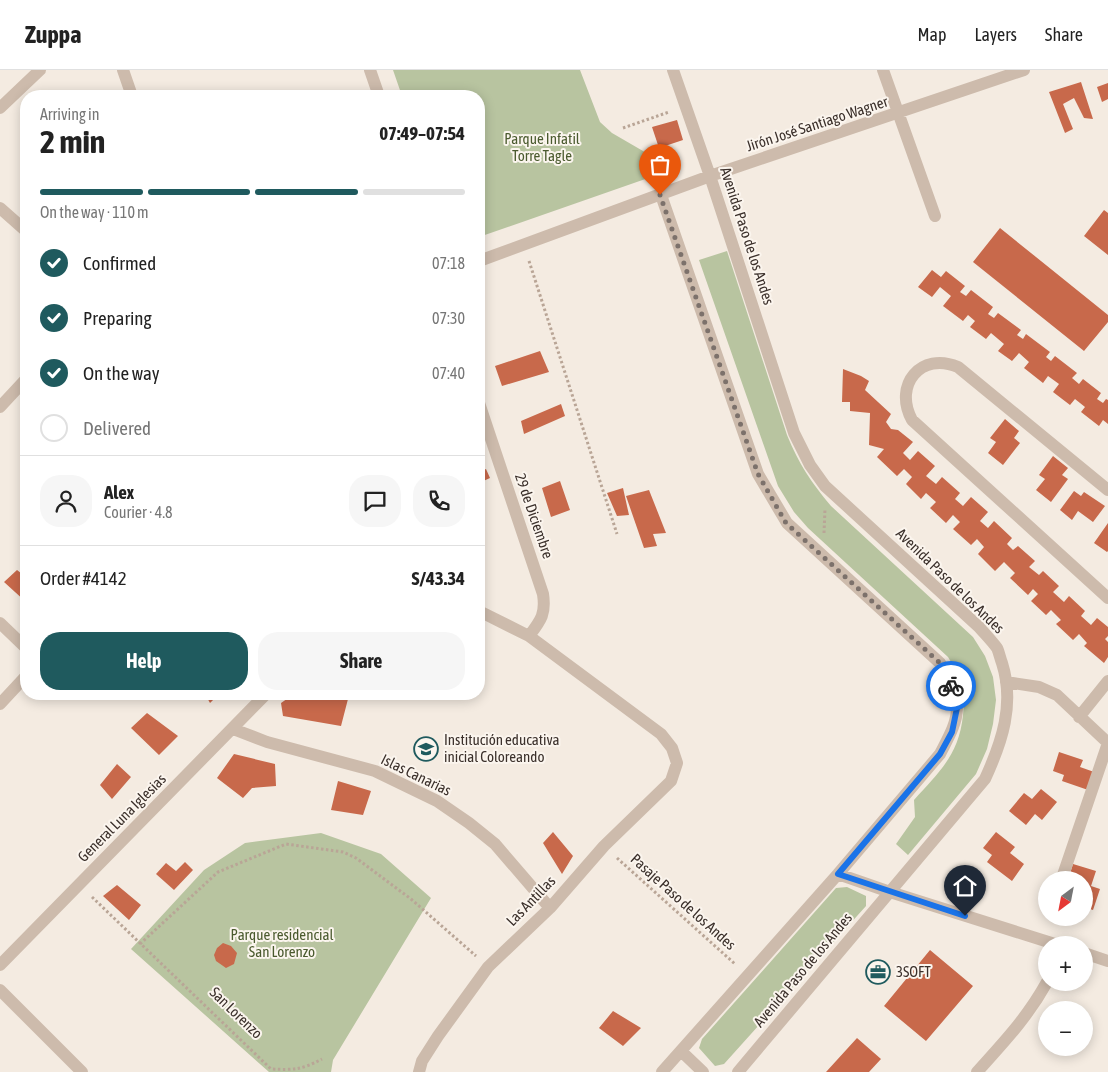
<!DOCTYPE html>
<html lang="en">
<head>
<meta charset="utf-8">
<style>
  :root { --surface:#fff; --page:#f6f6f6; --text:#222; --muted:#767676; --line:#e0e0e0; --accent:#1f5a5e }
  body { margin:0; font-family:"Asap Condensed",sans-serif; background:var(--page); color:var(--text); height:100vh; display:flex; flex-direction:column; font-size:19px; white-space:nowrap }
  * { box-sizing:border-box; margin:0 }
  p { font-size:16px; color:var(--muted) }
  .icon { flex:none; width:28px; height:28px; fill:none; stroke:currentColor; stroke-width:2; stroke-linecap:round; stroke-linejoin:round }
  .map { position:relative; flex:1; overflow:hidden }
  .sheet { position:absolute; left:20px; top:20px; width:465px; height:610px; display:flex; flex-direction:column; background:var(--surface); border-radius:20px; box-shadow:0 2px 12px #0003 }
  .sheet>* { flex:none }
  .needle { width:32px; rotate:212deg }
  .fabs { position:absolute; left:1038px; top:801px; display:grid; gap:10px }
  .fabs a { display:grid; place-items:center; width:55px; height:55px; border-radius:50%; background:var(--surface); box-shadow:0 2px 12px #0003; font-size:25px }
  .pin { position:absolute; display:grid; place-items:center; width:42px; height:42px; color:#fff; margin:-51px -21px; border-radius:50% 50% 50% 0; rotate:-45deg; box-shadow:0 0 5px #0007 }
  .pin .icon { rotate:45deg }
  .courier { position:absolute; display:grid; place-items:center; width:50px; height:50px; margin:-25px; border:4px solid #1a73e8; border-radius:50%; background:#fff; color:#222; box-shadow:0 1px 6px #0007 }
  .summary em { font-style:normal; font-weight:700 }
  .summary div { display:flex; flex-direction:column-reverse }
  .summary { display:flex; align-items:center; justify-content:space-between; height:85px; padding:0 20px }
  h1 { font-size:32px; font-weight:700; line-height:38px }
  .bar { display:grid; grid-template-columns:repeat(4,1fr); gap:8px 5px; align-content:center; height:60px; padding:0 20px }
  .bar i { height:6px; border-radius:4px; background:var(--line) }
  .bar .current { background:var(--accent) }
  .bar p { grid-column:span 4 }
  .line { display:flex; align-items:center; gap:12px; padding:0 20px; border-top:1px solid var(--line) }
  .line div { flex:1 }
  .round { display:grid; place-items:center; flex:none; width:52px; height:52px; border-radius:20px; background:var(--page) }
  ol { padding:0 20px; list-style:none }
  li { display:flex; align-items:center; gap:15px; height:55px }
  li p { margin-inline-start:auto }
  li .icon { padding:5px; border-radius:50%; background:var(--accent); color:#fff; stroke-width:4 }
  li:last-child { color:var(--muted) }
  li i { width:28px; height:28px; border:2px solid var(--line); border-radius:50% }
  .primary-button { display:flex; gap:10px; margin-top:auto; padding:10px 20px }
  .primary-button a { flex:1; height:58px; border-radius:20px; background:var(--accent); color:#fff; font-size:20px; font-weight:700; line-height:58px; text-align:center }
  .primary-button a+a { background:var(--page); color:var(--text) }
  header { display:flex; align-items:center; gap:30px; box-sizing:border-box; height:70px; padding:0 25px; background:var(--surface); border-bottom:1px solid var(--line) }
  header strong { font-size:24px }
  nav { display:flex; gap:28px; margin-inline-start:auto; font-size:18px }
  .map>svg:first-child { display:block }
  .green { fill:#b8c4a0 }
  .building { fill:#c8694b }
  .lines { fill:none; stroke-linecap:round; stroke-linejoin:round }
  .path { stroke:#b9a596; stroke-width:3; stroke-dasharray:2.5 2.5; stroke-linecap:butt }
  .minor { stroke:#cdbbac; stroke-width:12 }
  .done { stroke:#7c716b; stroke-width:5; stroke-dasharray:0 9 }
  .route { stroke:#1a73e8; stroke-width:6 }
  .labels { text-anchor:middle; stroke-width:4; stroke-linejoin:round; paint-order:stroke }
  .street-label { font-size:15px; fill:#3b302b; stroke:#fbf5ee }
  .park-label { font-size:15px; fill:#4a5a2e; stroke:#fbf5ee }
  .poi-label { font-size:15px; fill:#3b302b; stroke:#fbf5ee; text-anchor:start }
</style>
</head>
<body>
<header>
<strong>Zuppa</strong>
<nav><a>Map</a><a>Layers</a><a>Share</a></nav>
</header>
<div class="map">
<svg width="1108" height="1002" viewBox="0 0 1108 1002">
  <rect width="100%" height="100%" fill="#f4ebe1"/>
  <path class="green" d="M393,0h187l20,52 12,11 62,36 -195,68v-141h-77z
    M727,181l60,184c12,29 24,47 44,71l142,131 12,19 8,21 3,23 -3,24 -6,25 -11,25 -68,81 -12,-11 19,-27 -1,-17c25,-28 45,-45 49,-85 1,-11 2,-24 -1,-35 -3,-8 -10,-16 -14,-23l-140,-129 -14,-16 -16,-26 -79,-226z
    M321,763l60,21 50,44 -98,162 -2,12h-62l-138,-123 73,-79 41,-27z
    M847,817l19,9v10l-142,158 -9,2 -16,-18 3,-9 134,-151z"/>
  <path class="building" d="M1081,12l12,37 -9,-1 -10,-20 -11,6 10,25 -8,4 -16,-41z
    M1108,13v16l-6,3 -5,-15z
    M677,50l6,20 -24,8 -7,-21z
    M1104,140l4,3v42l-24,-19z
    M1000,158l108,87v7l-24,29 -111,-89z
    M932,200l9,7 5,-6 19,15 -5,6 6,4 5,-6 22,17 -5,7 6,4 4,-5 23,17 -4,5 6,4 3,-5 24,18 -4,5 5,4 4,-5 22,17 -5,5 7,6 4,-5 18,14 -4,6 6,4 3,-4 2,1v24l-5,-4 -4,6 -18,-14 4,-5 -10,-8 -5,6 -17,-13 6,-8 -11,-8 -5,7 -19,-15 5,-6 -10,-9 -7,8 -14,-10 6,-7 -13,-11 -5,6 -16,-12 5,-6 -7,-6 -5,6 -20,-15 8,-10 -11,-9 -8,10 -14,-10z
    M540,281l9,21 -47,14 -7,-20z
    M843,299l18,7 8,5 -4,9 26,24 -5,8 5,7 7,1 15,12 -10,11 7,7 8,-9 17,15 -9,10 10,8 6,-7 18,16 -5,6 8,7 8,-9 17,15 -8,9 8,7 6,-7 18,17 -5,6 6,6 5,-4 17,15 -6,6 10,8 4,-4 16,15 -6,6 11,10 5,-6 16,15 -4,5 10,9 6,-7 11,9v9l-3,3 3,3v15l-4,6 -20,-17 3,-3 -8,-9 -6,6 -17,-16 5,-4 -10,-10 -5,5 -15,-14 7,-7 -5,-5 -5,6 -18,-17 5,-5 -11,-11 -9,9 -17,-17 6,-7 -7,-8 -6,6 -18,-16 7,-7 -7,-7 -7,8 -16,-15 6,-6 -10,-9 -5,6 -15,-15 6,-7 -8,-8 -7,7 -20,-19 7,-8 -15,-4 1,-32 -20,-2v-9h-8z
    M561,334l4,12 -41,18 -3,-13z
    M1005,349l14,12 -5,7 6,5 -17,22 -15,-12 8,-11 -6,-4z
    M1053,386l15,12 -6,7 6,4 -17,23 -15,-12 9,-11 -6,-4z
    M486,399l4,9 -11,5v-11z
    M560,411l10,29 -19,7 -9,-29z
    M623,418l6,27 -12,1 -10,-23z
    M649,420l17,43 -13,1 4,12 -13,2 -18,-52z
    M1074,421l7,5 3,-4 21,14 -12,16 -15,-11 -6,9 -12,-10z
    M1108,453v28l-1,1 -13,-9z
    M17,500l9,7v25l-22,-20z
    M205,624h14l-9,9z
    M294,624h49l5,5 -7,27 -58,-10 -2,-13z
    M147,643l31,23 -19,19 -28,-27z
    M1059,682l24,8 -3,7 17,6 -6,18 -29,-10 2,-6 -11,-4z
    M234,684l41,10 1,22 -24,2 -9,10 -26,-20z
    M117,694l14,13 -19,22 -12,-14z
    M338,711l33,10 -8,24 -32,-5z
    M1041,719l16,13 -15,18 -7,-6 -9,11 -17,-14 15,-18 8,6z
    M553,762l20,24 -11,18 -19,-31z
    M996,762l19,15 -5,6 14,11 -12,17 -25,-19 5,-7 -9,-7z
    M185,792l8,8 -19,20 -18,-16 10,-11 10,8z
    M1073,794l23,7 -5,15 9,3 -7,21 -9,-3v-27h-16z
    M117,815l24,20 -12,15 -26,-24z
    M223,873l8,3 6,7 -3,11 -8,4 -10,-7 -2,-6 3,-7z
    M930,880l43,36 -47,55 -42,-35z
    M613,941l28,17 -18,18 -24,-18z
    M857,968l24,21 -12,13h-43z"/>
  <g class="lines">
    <path class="path" d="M623,58l46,-16
      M529,191l88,273
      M824,463l1,-24
      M617,788l118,106
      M92,827l179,172c23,1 30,1 51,-10
      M140,874l78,-72 68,-28 57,8 13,6 55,41 65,57"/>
    <path class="minor" d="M123,0l9,26
      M370,0l9,26
      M673,0l37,106 84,257 16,32 15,21 154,141c6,7 13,14 18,21 2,4 3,10 5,15 13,41 0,79 -17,116l-247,293
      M883,0l52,146
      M0,38l40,-38
      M661,125l97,279 29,49 153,140c7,14 17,30 17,45 0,16 -10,32 -17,46l-102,120 -176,198
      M0,138l26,23
      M479,191l231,-85 314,-106
      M479,333l64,191c3,20 -2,26 -14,42
      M0,337l26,-28
      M1108,420l-150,-123c-37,-16 -65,18 -46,53l196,178
      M0,553l26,25
      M1006,612l33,5 18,8 51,48
      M0,634l26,-28
      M1079,647l29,-36
      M233,659l34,13 108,29 62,30 32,22 26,21 55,64
      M838,804l52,18 168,53
      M1062,808l46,-135
      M1084,883l24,8
      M0,895l266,-271
      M0,920l82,82
      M681,981l22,21
      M419,1002l3,-11 16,-25 50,-69 62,-59 54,-62 67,-65 6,-18 -5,-15 -11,-14 -132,-98 -50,-25
      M977,1002c27,-30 50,-54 70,-90"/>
  </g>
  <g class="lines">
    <path class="done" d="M660,125l98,279 28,49 154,140 11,23"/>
    <path class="route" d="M951,616l6,22 -5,24 -12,22 -102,120 127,42"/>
  </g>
  <defs>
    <g id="school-ring" transform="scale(1.25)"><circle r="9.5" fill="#fbf5ee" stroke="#1f5a5e" stroke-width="1.5"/><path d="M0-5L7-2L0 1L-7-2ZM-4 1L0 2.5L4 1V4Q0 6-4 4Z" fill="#1f5a5e"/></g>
    <g id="office-ring" transform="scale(1.25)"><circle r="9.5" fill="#fbf5ee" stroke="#1f5a5e" stroke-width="1.5"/><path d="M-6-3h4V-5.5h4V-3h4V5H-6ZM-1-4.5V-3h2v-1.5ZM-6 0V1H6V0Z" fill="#1f5a5e"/></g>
  </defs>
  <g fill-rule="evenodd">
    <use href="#school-ring" x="426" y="679"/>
    <use href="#office-ring" x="878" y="902"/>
  </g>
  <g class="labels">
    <g class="street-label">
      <text transform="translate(817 54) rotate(-18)" y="5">Jirón José Santiago Wagner</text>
      <text transform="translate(747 166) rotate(72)" y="5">Avenida Paso de los Andes</text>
      <text transform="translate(534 446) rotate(71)" y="5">29 de Diciembre</text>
      <text transform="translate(950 511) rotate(44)" y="5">Avenida Paso de los Andes</text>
      <text transform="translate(416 705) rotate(26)" y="5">Islas Canarias</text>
      <text transform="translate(122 748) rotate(-45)" y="5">General Luna Iglesias</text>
      <text transform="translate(531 831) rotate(-46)" y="5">Las Antillas</text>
      <text transform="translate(683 832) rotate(42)" y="5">Pasaje Paso de los Andes</text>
      <text transform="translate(803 900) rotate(-50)" y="5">Avenida Paso de los Andes</text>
      <text transform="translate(236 943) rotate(44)" y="5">San Lorenzo</text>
    </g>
    <g class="park-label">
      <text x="542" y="74">Parque Infatil<tspan x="542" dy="17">Torre Tagle</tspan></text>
      <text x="282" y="870">Parque residencial<tspan x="282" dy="17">San Lorenzo</tspan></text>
    </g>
    <g class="poi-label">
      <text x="444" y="675">Institución educativa<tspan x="444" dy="17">inicial Coloreando</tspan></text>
      <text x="896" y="907">3SOFT</text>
    </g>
  </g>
</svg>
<div class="fabs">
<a><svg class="needle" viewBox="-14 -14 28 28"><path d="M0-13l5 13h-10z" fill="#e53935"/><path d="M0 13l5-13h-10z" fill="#767676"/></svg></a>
<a>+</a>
<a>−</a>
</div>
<div class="pin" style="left:660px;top:125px;background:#ea580c"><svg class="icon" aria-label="bag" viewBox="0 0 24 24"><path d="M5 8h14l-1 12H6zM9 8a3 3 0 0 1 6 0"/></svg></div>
<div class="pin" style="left:965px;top:846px;background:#1f2937"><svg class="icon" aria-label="home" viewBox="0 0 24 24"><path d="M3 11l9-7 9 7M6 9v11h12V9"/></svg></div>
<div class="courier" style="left:951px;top:616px"><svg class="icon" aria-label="bike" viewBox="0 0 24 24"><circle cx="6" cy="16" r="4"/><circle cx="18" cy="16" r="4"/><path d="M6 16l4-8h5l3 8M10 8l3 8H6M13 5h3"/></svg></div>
<section class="sheet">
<div class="summary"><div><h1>2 min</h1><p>Arriving in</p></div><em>07:49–07:54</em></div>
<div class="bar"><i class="current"></i><i class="current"></i><i class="current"></i><i></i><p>On the way · 110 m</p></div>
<ol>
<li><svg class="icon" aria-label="check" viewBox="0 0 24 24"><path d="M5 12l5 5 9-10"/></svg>Confirmed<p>07:18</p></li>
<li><svg class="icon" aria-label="check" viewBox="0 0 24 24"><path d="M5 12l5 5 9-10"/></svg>Preparing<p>07:30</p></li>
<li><svg class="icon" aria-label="check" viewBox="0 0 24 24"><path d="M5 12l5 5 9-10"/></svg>On the way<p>07:40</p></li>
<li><i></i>Delivered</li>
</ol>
<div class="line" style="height:90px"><a class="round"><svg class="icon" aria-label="person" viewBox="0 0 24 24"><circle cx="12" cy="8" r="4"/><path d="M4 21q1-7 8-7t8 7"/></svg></a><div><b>Alex</b><p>Courier · 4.8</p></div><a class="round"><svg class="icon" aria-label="chat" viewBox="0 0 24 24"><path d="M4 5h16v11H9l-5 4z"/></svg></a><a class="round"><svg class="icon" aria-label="phone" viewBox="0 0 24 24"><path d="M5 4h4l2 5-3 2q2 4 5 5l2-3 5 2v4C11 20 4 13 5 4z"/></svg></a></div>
<div class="line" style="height:65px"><div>Order #4142</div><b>S/43.34</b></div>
<div class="primary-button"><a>Help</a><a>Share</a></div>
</section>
</div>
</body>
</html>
